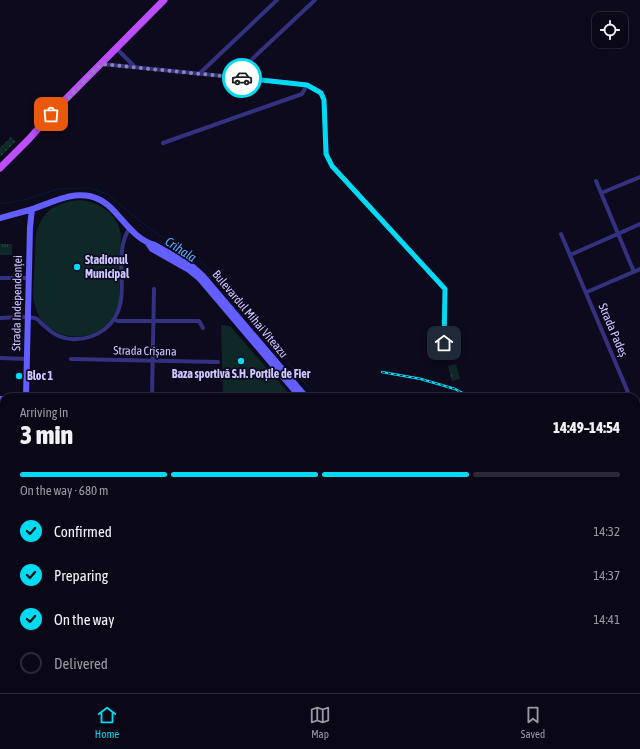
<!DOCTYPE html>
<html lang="en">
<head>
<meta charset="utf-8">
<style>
  :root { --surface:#0a0816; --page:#181623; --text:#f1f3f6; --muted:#999aa1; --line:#2a2935; --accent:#00daf2 }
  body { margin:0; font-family:"Asap Condensed",sans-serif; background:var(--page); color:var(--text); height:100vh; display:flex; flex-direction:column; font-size:15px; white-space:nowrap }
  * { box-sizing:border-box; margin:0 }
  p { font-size:13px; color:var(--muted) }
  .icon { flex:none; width:22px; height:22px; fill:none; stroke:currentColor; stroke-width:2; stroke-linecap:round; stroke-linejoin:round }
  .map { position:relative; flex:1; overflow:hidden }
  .panel { position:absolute; left:0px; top:393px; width:640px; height:300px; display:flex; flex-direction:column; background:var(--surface); border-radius:12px 12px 0 0; box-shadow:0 1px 3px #0004,0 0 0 1px var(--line) }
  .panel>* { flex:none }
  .tools { position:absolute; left:592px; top:12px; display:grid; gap:8px }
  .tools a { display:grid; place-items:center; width:36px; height:36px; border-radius:8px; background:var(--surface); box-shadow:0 1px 3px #0004,0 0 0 1px var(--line); font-size:20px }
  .pin { position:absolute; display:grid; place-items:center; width:34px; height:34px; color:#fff; margin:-17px; border-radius:8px; box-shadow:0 2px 6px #0006 }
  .courier { position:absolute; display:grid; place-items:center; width:40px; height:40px; margin:-20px; border:3px solid #00daf2; border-radius:50%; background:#fff; color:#222; box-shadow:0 1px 5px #0007 }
  .headline em { font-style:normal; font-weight:800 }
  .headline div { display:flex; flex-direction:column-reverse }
  .headline { display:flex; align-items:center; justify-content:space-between; height:68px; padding:0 20px }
  h1 { font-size:26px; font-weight:800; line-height:30px }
  .bar { display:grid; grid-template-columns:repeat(4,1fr); gap:6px 4px; align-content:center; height:48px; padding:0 20px }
  .bar i { height:5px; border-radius:3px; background:var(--line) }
  .bar .current { background:var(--accent) }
  .bar p { grid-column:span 4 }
  ol { padding:0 20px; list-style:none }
  li { display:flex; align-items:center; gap:12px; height:44px }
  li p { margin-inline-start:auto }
  li .icon { padding:4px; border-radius:50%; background:var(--accent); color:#111; stroke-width:4 }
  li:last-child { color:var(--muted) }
  li i { width:22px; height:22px; border:2px solid var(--line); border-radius:50% }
  .tabs { display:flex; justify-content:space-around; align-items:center; height:56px; border-top:1px solid var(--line); background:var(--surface); font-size:11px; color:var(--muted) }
  .tabs a { display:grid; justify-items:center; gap:2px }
  .tabs .current { color:var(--accent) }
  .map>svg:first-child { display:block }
  .grass { fill:url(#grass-dots) }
  .park { fill:url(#park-tufts) }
  .pitch { fill:#0d2827 }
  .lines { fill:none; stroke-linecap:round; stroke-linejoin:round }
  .stream { stroke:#05193c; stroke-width:1 }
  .street { stroke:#343180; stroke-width:4 }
  .secondary { stroke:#625eff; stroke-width:6 }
  .primary { stroke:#bd4eff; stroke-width:7 }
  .rail-casing { stroke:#00daf2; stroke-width:2.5 }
  .rail { stroke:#0d0a1e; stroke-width:1; stroke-dasharray:3; stroke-linecap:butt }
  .done { stroke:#8a85b0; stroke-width:4; stroke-dasharray:0 7.2 }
  .route { stroke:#00daf2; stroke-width:5 }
  .poi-dot { fill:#00daf2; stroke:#0d0a1e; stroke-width:1.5 }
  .labels { text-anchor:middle; stroke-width:3.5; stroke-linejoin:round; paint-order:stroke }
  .poi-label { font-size:12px; font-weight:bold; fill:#cdc7ff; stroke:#0d0a1e; text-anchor:start }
  .street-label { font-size:12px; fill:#cdc7ff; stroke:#0d0a1e }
  .water-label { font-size:13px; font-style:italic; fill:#55b0ff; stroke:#0d0a1e }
</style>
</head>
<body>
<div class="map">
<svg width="640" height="693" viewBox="0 0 640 693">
  <defs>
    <pattern id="grass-dots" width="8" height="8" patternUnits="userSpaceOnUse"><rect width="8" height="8" fill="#0d2827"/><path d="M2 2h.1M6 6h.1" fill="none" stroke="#2f4647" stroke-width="1.8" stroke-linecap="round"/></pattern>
    <pattern id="park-tufts" width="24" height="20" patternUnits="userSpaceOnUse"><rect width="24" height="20" fill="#0d2827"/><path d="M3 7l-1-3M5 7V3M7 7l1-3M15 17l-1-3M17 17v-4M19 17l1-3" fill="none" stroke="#2f4647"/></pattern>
  </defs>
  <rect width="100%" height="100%" fill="#0d0a1e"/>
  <path class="grass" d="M11,137l5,4 -16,16v-9z
    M636,664l4,1v20h-4z"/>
  <path class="park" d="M0,244h12v11h-12z
    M456,364l4,15 -8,2 -4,-15z"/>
  <path class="pitch" d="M80,200c22,3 37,13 41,35l-2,68c-4,11 -9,21 -19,27 -21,13 -52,6 -62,-16 -3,-6 -4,-12 -5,-18l3,-61c5,-24 20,-33 44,-35z
    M221,325l9,1 62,71h-69z"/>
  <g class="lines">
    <path class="stream" d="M0,204l28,-5 30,-10 33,-1 16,6 43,35 34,21 20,14 31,33 69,85 14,15
      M636,650l4,8"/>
    <path class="street" d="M116,48l19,19
      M102,64l191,19c11,2 29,3 31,17l3,54 5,12 113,123 -1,68
      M200,73l77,-73
      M233,77l82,-77
      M163,143l139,-49 5,-9
      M596,181l38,91
      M601,193l39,-16
      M561,234l69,163
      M570,255l70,-31
      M0,278h29
      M587,292l53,-23
      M0,318c9,0 29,-3 37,1 3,2 5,6 9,8 7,8 20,13 30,12 10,0 21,-4 29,-10 32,-26 5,-70 24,-100
      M117,321h82l4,7
      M0,358l27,1
      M71,359l147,3
      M152,397l2,-108
      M636,410l4,10
      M0,480h4
      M0,520h4
      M0,560h4
      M0,601h4
      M0,680l4,1
      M630,689l1,4
      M84,693v-4
      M147,693v-4
      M174,693v-4
      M236,693v-4
      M311,693v-4"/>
    <path class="secondary" d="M0,218c11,-3 22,-6 33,-9 29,-11 57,-26 82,3 12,13 22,28 40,33l37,21 11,10 103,121
      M148,243l4,6 37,21 11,9 100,118
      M26,397l4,-170 2,-18
      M0,399h4
      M20,693l1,-4"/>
    <path class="primary" d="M46,125l-2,-3 1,-4 4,-2 115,-116
      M0,168l29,-29 15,-17
      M636,627h4
      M0,645h4
      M0,651h4
      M636,689l4,-1"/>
    <g class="rail-casing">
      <path id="rail" d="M382,372l39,7 34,10 15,8
        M636,579l4,4"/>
    </g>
    <use href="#rail" class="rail"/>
  </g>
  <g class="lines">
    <path class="done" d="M51,114l-3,2 4,3 20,-25 29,-30 141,14"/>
    <path class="route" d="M242,78l65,7 14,8 3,7 2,54 6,12 113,123 -1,54"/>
  </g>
  <g class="poi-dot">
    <circle cx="77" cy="267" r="4"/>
    <circle cx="241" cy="361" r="4"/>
    <circle cx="19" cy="376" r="4"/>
  </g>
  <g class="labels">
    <g class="poi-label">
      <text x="85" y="264">Stadionul<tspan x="85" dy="14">Municipal</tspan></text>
      <text x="241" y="378" text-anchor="middle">Baza sportivă S.H. Porțile de Fier</text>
      <text x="27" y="380">Bloc 1</text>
    </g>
    <g class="street-label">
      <text transform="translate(17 303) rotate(-89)" y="4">Strada Independenței</text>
      <text transform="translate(250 314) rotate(50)" y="4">Bulevardul Mihai Viteazu</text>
      <text transform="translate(613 330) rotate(67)" y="4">Strada Padeș</text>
      <text transform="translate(145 351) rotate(1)" y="4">Strada Crișana</text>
    </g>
    <g class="water-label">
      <text transform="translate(181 249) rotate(33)" y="5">Crihala</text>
    </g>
  </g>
</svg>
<div class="tools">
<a><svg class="icon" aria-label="locate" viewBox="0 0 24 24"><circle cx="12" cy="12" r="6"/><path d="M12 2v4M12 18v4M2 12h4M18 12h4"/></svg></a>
</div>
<div class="pin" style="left:51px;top:114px;background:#ea580c"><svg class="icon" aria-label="bag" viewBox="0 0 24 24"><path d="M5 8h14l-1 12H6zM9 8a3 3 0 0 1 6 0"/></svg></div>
<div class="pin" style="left:444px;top:343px;background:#1f2937"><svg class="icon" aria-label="home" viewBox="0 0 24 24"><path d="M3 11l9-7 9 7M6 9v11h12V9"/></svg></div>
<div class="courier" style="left:242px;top:78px"><svg class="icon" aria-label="car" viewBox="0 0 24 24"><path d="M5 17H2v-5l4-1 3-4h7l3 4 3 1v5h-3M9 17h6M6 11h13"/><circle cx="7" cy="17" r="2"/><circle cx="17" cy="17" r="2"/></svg></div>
<section class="panel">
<div class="headline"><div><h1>3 min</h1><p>Arriving in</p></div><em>14:49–14:54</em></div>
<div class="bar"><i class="current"></i><i class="current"></i><i class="current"></i><i></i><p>On the way · 680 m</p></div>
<ol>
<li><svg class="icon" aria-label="check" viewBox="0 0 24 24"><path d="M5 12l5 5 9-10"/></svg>Confirmed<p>14:32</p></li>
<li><svg class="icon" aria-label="check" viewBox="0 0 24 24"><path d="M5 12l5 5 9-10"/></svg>Preparing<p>14:37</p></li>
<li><svg class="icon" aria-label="check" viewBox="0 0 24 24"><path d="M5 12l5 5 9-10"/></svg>On the way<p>14:41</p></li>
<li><i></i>Delivered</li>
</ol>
</section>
</div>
<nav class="tabs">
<a class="current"><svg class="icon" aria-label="home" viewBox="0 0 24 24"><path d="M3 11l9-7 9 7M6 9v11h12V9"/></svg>Home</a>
<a><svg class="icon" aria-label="map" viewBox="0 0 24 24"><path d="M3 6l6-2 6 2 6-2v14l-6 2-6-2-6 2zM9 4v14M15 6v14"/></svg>Map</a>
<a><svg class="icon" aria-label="saved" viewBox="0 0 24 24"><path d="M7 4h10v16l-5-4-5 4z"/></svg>Saved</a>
</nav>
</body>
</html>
